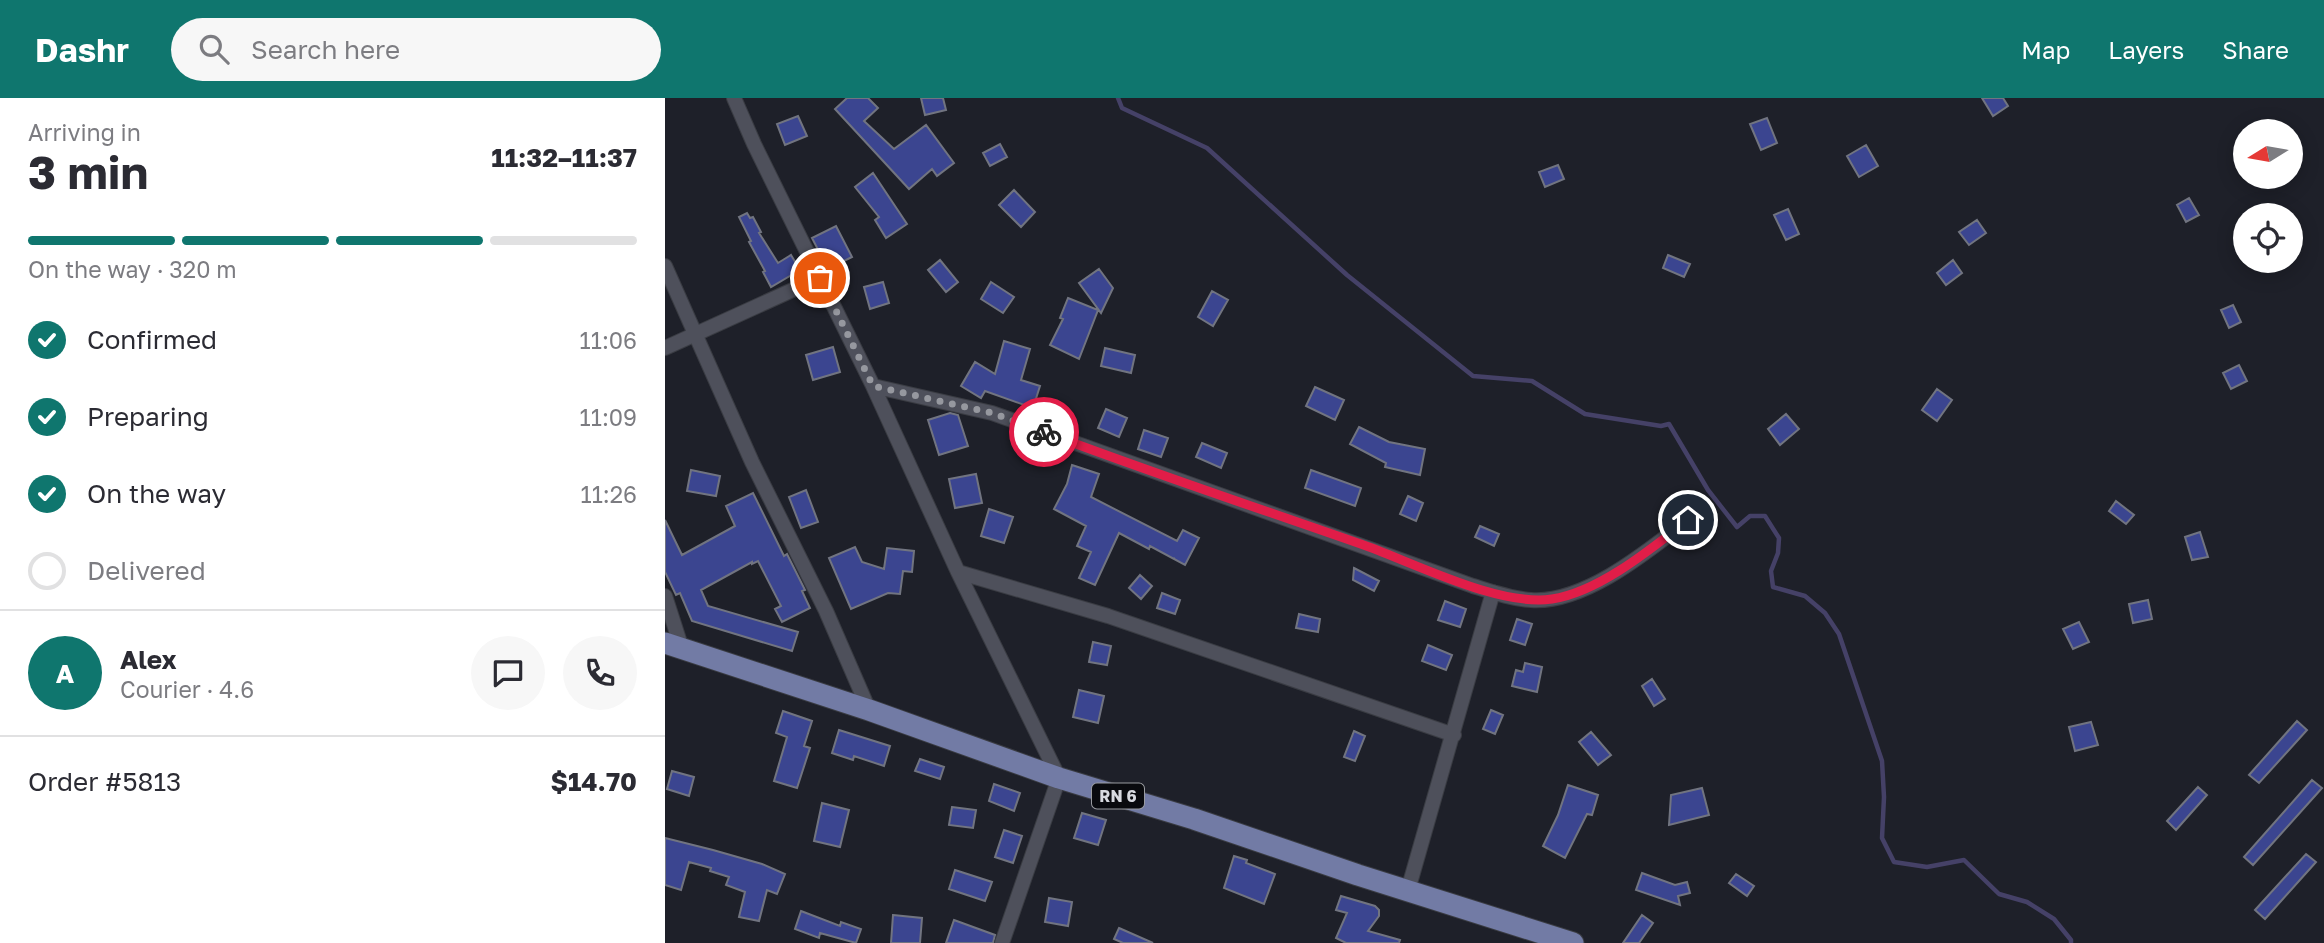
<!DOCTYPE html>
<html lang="en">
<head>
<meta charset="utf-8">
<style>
  :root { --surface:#fff; --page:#f7f7f7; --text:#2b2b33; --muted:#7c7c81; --line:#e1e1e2; --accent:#0f766e }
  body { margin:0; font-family:"Golos Text",sans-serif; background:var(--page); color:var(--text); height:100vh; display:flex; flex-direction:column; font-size:26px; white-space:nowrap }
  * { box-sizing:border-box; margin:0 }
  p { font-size:23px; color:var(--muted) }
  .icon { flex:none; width:38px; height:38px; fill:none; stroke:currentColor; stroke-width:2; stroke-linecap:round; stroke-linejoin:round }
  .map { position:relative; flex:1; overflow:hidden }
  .side { display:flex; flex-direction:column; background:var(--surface); width:665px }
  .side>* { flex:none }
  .needle { width:46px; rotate:259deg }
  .tools { position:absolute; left:1568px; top:21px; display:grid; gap:14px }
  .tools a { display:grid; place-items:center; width:70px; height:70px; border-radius:50%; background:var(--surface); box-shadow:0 4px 18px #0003; font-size:35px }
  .pin { position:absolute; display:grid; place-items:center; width:60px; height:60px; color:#fff; margin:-30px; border:4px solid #fff; border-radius:50%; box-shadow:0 2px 7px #0007 }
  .courier { position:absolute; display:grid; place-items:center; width:70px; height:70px; margin:-35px; border:5px solid #e11d48; border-radius:50%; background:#fff; color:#222; box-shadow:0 2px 9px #0007 }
  .summary em { font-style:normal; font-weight:700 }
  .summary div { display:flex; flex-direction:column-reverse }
  .summary { display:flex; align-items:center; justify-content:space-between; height:119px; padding:0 28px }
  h1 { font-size:46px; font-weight:700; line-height:52px }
  .bar { display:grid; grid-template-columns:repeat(4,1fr); gap:10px 7px; align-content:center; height:84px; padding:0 28px }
  .bar i { height:9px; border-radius:5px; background:var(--line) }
  .bar .active { background:var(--accent) }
  .bar p { grid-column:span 4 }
  .line { display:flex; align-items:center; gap:18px; padding:0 28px; border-top:2px solid var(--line) }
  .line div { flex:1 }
  .round { display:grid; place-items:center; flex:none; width:74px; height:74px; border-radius:37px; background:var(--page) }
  ol { padding:0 28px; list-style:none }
  li { display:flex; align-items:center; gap:21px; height:77px }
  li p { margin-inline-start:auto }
  li .icon { padding:7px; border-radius:50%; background:var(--accent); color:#fff; stroke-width:4 }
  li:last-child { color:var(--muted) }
  li i { width:38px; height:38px; border:4px solid var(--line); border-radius:50% }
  header { display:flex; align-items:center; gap:42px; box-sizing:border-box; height:98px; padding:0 35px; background:var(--accent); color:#fff }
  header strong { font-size:33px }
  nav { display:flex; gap:38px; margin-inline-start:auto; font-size:24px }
  .search { width:490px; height:63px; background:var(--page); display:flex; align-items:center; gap:18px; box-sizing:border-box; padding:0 24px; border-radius:38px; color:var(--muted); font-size:26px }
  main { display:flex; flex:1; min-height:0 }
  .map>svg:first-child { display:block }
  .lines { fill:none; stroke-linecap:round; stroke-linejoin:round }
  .stream { stroke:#454167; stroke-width:4.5 }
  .building { fill:#3b4590; stroke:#717480; stroke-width:2 }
  .street-casing { stroke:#3a3c43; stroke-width:16 }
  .primary-casing { stroke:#3a3c43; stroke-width:23 }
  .street { stroke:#4e505b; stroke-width:14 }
  .primary { stroke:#727ba5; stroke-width:21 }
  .done { stroke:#96989f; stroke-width:7; stroke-dasharray:0 12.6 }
  .route { stroke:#e11d48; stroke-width:9 }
  .labels { text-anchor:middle; stroke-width:5; stroke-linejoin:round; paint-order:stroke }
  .shield { fill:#090a0e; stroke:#999ba0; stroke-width:2 }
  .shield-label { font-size:16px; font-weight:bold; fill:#d7d9df }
</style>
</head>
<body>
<header>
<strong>Dashr</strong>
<div class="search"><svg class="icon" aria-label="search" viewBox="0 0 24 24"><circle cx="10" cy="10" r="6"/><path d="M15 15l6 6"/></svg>Search here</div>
<nav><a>Map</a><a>Layers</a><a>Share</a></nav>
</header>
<main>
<section class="side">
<div class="summary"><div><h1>3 min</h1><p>Arriving in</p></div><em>11:32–11:37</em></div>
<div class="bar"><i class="active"></i><i class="active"></i><i class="active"></i><i></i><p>On the way · 320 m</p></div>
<ol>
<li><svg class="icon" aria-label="check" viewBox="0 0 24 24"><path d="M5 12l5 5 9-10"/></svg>Confirmed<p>11:06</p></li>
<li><svg class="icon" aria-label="check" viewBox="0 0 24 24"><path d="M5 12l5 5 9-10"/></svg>Preparing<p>11:09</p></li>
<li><svg class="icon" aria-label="check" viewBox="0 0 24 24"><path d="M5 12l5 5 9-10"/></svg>On the way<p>11:26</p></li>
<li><i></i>Delivered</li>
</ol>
<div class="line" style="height:126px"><b class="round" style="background:var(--accent);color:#fff">A</b><div><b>Alex</b><p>Courier · 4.6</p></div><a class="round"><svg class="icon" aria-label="chat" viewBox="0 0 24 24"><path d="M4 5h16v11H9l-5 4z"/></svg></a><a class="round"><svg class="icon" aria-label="phone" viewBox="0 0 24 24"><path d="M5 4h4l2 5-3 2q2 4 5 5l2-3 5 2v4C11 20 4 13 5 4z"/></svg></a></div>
<div class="line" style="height:91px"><div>Order #5813</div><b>$14.70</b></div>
</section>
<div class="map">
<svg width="1659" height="845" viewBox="0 0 1659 845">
  <rect width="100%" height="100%" fill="#1e2029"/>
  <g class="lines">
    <path class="stream" d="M453,0l4,10 85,40 140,127 126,101 59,5 53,33 76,12 8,-2 39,66 29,37 13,-11h15l14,22 -1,15 -7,18 2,16 32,9 20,17 14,21 43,127 2,36 -2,41 12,24 33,5 37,-7 35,34 28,8 27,17 17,21v3"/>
  </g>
  <path class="building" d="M182,0h21l10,10 -14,13 30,28 32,-24 28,38 -17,13 -5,-7 -23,20 -74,-80z
    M256,0h22l3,12 -21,5z
    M1317,0h21l5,8 -15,10z
    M133,18l9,20 -22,9 -8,-21z
    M1102,20l10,25 -16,7 -11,-26z
    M335,46l7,13 -17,9 -7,-13z
    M1201,47l12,21 -19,11 -12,-21z
    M893,67l6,14 -19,8 -6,-15z
    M208,75l34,51 -21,14 -11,-18 4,-3 -24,-30z
    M349,92l21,22 -14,15 -22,-22z
    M1524,100l10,17 -13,7 -9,-17z
    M1123,111l11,25 -13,6 -12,-25z
    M82,115l3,5 3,-1 8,15 -2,1 19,30 13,-8 9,15 -29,17 -8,-15 2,-1 -16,-29 2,-1 -12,-24z
    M1312,122l9,13 -17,12 -10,-13z
    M171,128l16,31 -24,12 -16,-31z
    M1003,157l22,9 -6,13 -21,-9z
    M275,162l18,22 -12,10 -18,-22z
    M1288,162l9,13 -16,12 -9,-12z
    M434,171l14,19 -12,25 -22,-30z
    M218,184l6,21 -19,6 -6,-22z
    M326,184l23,15 -11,16 -22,-14z
    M547,193l16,9 -15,26 -15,-9z
    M403,200l30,12 -19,49 -29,-14 13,-26 -3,-1z
    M1568,207l8,17 -12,6 -8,-18z
    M339,243l26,8 -9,31 19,6 -7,22 -48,-17 -4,7 -20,-12 14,-24 20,12z
    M168,249l7,25 -27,8 -7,-25z
    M440,250l30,7 -4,18 -30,-7z
    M1574,267l8,16 -16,8 -8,-16z
    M650,289l29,13 -9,20 -29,-14z
    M1272,291l15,11 -15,21 -15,-11z
    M441,311l21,9 -8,19 -21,-9z
    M285,315l8,2 10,31 -29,9 -11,-35z
    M1121,316l13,15 -19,16 -12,-16z
    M694,329l30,15 36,7 -5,26 -35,-8 1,-4 -36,-19z
    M479,332l24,8 -7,19 -23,-8z
    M537,345l25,10 -6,15 -25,-11z
    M407,367l27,9 -8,23 86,44 6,-11 16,8 -14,27 -11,-6 1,-1 -1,1 -24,-13 -1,3 -30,-16 -24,52 -16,-7 12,-26 -14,-6 9,-20 -32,-17 13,-25z
    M26,372l29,6 -4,20 -29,-5z
    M646,372l50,18 -6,18 -50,-18z
    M311,376l6,29 -27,5 -6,-29z
    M141,392l12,32 -17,6 -12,-31z
    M88,395l31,63 3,-2 18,36 -3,1 8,17 -28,14 -7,-13 6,-3 -23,-45 -6,3v-2l-51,28 7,16 90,26 -6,19 -100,-30 -12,-28 -4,2 -11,-23v-52l17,35 53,-29 -9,-20z
    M743,398l15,7 -7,18 -16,-7z
    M1451,403l18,14 -8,9 -17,-13z
    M324,411l24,8 -9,26 -23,-7z
    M815,428l19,8 -5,12 -19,-9z
    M1535,434l8,25 -16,3 -7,-23z
    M190,449l7,15 22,7 3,-21 27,3 -2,21 -9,-1 -3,23 -12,-1 -37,16 -22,-51z
    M689,470l25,13 -5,10 -21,-11z
    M475,477l12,11 -11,13 -12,-11z
    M497,495l18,7 -5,14 -18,-6z
    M1483,502l4,19 -19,4 -4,-19z
    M780,503l21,8 -6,18 -22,-7z
    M634,516l21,5 -2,13 -22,-4z
    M852,521l15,5 -7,21 -15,-5z
    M1414,524l10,20 -16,7 -10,-20z
    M428,544l18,4 -4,19 -18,-3z
    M763,547l24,10 -6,15 -24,-9z
    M860,565l17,4 -5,25 -25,-6 4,-16 7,2z
    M987,581l13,20 -11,7 -12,-20z
    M414,592l25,6 -6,27 -25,-6z
    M826,612l12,5 -8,19 -12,-5z
    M118,613l29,10 -8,25 6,2 -13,40 -23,-7 13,-44 -11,-4z
    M1632,623l10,9 -48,53 -10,-8z
    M1426,624l7,23 -23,6 -6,-24z
    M174,632l51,16 -6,20 -30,-10 -1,4 -21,-7z
    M689,633l11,5 -10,25 -11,-4z
    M926,634l20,23 -13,10 -19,-23z
    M255,661l24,8 -4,12 -25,-8z
    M7,673l22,6 -5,19 -22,-7z
    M1647,682l10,8 -69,77 -9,-8z
    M329,686l26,9 -6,18 -25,-10z
    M903,687l30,10 -6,20 -5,-1 -22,44 -22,-12 15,-31z
    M1533,689l9,8 -31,35 -9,-9z
    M1037,690l7,27 -40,10 2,-30z
    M157,705l27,7 -9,37 -26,-6z
    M287,709l24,3 -3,18 -24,-3z
    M417,715l24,7 -8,25 -24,-7z
    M339,732l18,6 -9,27 -18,-6z
    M0,740l48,12 49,14 23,10 -8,20 -10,-4 -8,31 -20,-4 6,-25 -19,-7 3,-8 -19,-6 1,-3 -22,-6 -8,28 -16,-5z
    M1641,756l10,8 -51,57 -10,-9z
    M569,758l13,4 -1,3 29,11 -11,30 -40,-16z
    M290,772l37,12 -7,19 -36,-12z
    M977,775l33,12 12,-3 3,11 -12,3 2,9 -44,-15z
    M1071,776l18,12 -7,10 -18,-13z
    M676,798l34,10 4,4v6l-11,15 32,9 -1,3h-53l-10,-5 11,-25 -11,-3z
    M384,800l23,4 -4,24 -23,-4z
    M136,813l39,15 1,-4 20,7 -5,14 -36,-10 -1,5 -24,-9z
    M228,817l29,3 -2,25h-29z
    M977,817l11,8 -14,20h-16z
    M289,822l41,15 -2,8h-47z
    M454,830l34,15h-30l-9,-4z"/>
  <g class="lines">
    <g class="street-casing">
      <path id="street" d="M69,0l20,46 119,242 85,186 101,206 -57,165
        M0,168l87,196 74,149 43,99
        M0,250l154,-70
        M208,288l119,27 481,173c19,6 39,13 58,14 53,4 117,-49 157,-80
        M293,474l150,44 346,119
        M0,498l17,53
        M743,792l85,-298"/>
    </g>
    <g class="primary-casing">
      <path id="primary" d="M0,545l204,67 190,68 135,41 164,56 215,68"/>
    </g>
    <use href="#street" class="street"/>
    <use href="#primary" class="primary"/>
  </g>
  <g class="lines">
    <path class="done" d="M155,180l53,108 119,27 52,19"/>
    <path class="route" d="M379,334c108,41 217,77 325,115 49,18 132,60 183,52 47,-7 99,-50 136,-79"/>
  </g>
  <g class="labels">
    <rect class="shield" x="427" y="685.5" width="52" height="25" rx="5"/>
    <g class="shield-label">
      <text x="453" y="704">RN 6</text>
    </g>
  </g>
</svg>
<div class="tools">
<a><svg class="needle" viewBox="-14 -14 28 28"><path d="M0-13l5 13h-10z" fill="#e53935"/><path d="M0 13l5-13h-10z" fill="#7c7c81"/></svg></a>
<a><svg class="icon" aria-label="locate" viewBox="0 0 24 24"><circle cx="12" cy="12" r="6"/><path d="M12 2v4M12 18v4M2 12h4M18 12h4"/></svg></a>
</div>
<div class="pin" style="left:155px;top:180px;background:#ea580c"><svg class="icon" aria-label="bag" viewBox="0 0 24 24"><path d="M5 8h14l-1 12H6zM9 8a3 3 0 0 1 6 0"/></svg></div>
<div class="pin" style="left:1023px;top:422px;background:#1f2937"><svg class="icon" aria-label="home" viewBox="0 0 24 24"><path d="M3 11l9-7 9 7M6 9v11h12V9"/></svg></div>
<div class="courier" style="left:379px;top:334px"><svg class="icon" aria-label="bike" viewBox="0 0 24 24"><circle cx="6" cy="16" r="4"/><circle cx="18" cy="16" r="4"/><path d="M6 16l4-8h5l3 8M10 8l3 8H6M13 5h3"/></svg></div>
</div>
</main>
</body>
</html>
